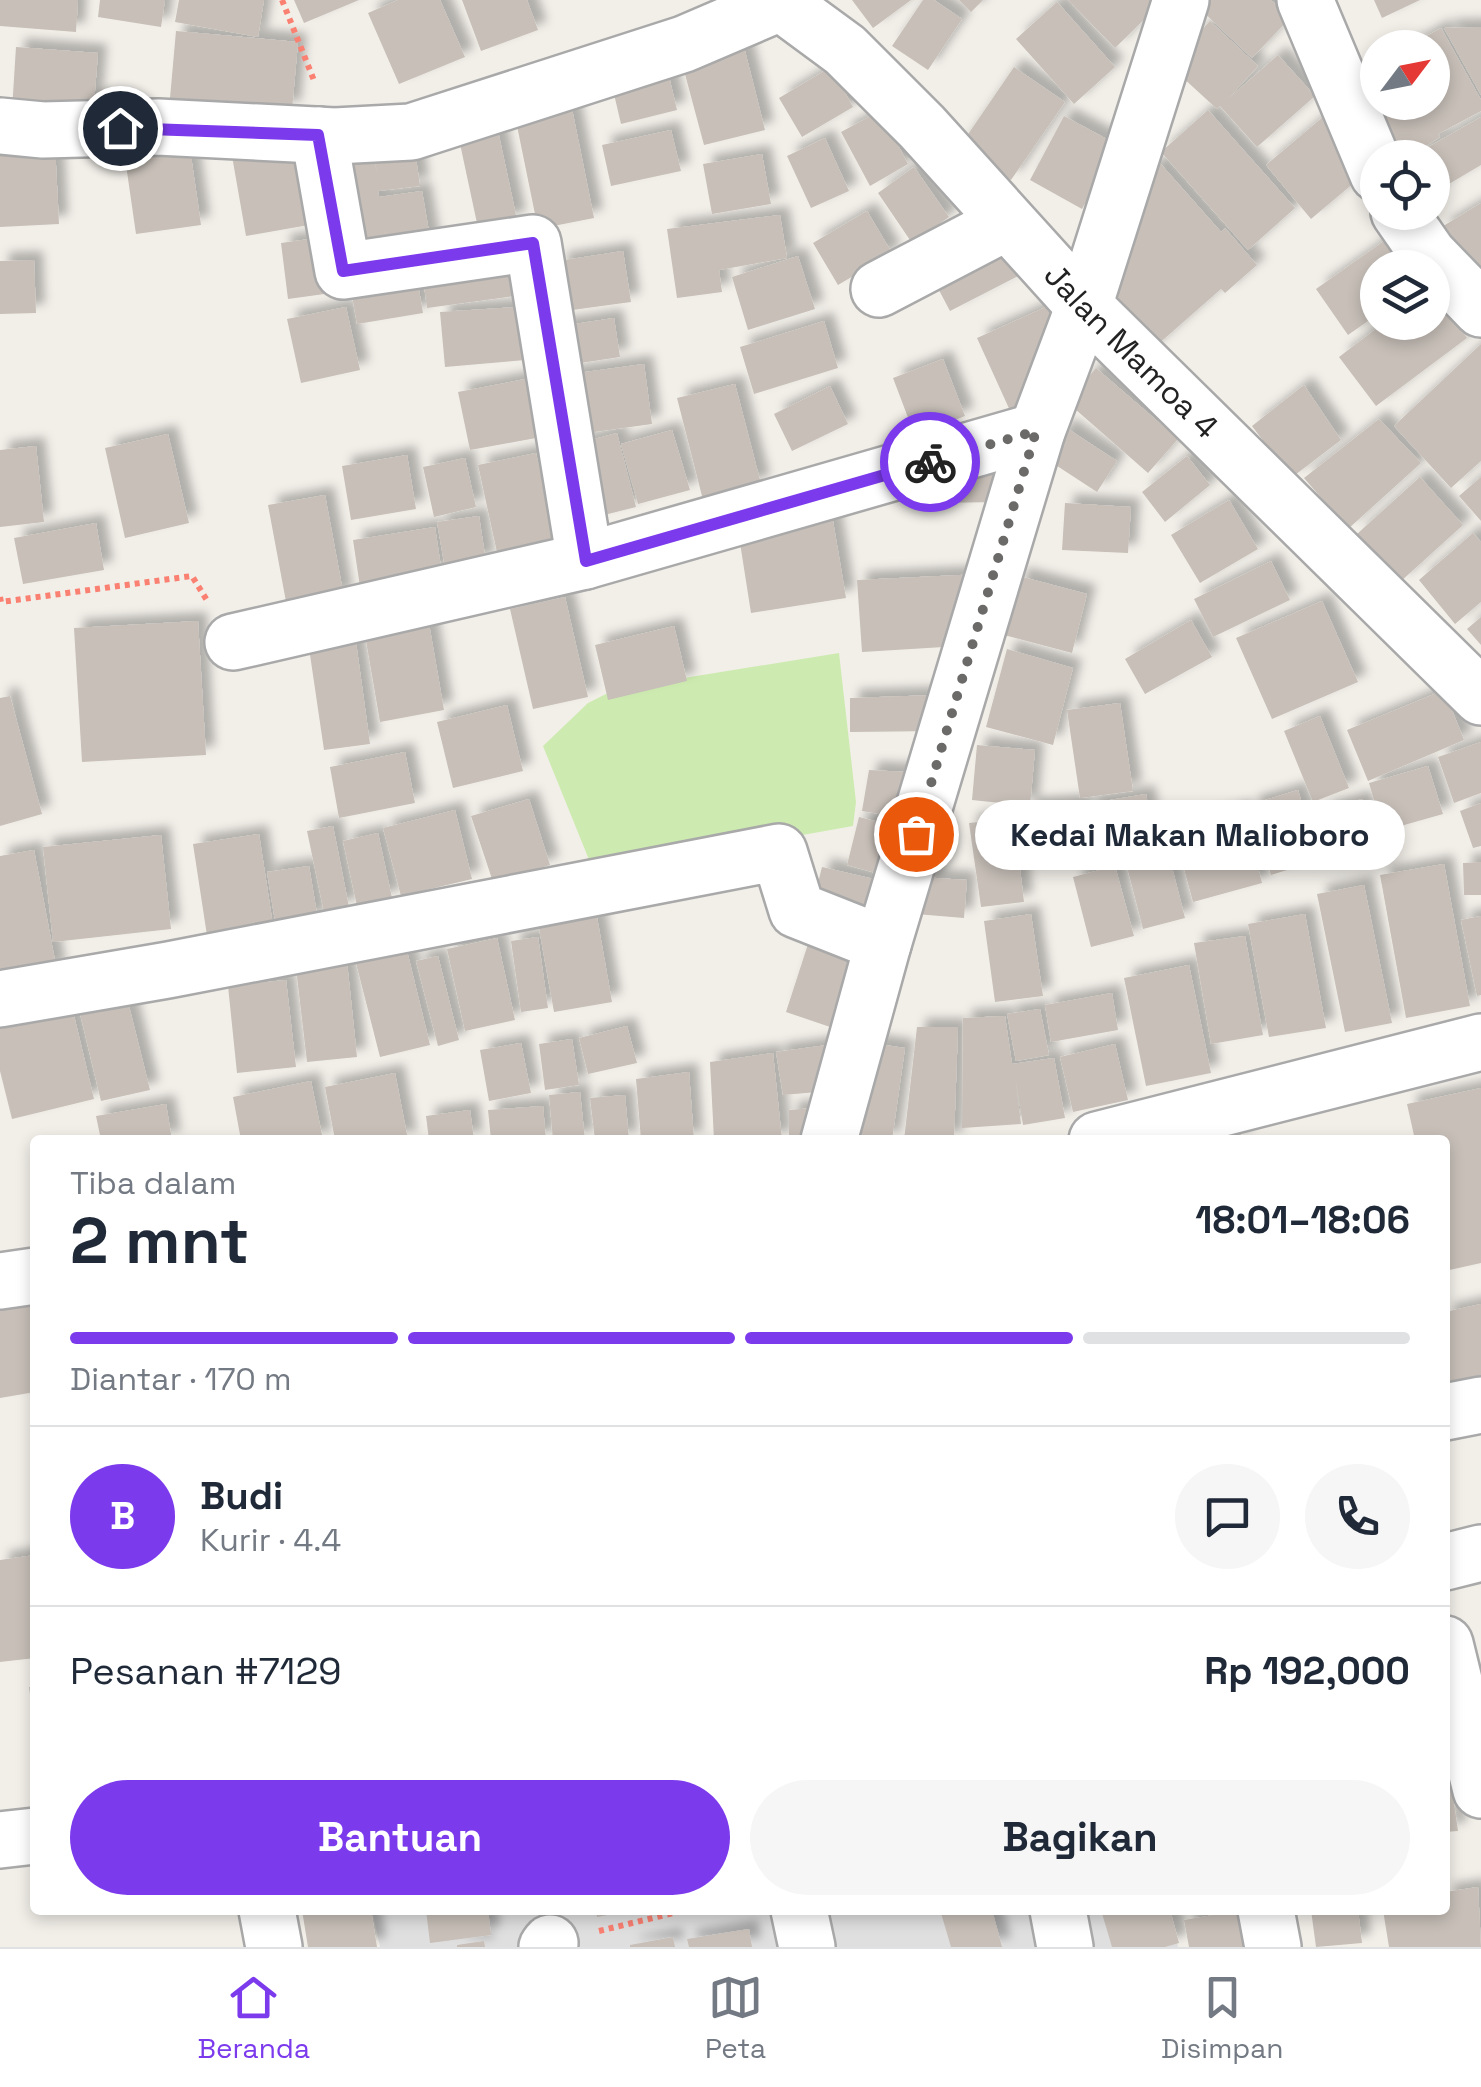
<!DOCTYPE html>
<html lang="id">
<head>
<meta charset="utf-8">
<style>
  :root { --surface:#fff; --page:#f6f6f7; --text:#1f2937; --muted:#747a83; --line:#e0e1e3; --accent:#7c3aed }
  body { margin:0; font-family:"Space Grotesk",sans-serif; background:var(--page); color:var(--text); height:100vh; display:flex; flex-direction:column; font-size:38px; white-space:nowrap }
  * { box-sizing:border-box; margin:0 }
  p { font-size:32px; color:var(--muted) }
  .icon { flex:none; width:55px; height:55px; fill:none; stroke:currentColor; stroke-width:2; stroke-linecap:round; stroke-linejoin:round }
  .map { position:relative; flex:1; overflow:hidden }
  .drawer { position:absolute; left:30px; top:1135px; width:1420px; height:780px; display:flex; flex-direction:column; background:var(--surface); border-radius:10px; box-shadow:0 5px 15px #0003 }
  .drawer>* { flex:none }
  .needle { width:65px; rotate:58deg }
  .fabs { position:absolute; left:1360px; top:30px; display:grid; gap:20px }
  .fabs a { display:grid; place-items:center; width:90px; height:90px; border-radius:50%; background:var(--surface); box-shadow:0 5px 15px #0003; font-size:50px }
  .pin { position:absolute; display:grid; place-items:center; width:85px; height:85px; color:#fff; margin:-42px; border:5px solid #fff; border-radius:50%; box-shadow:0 2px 10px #0007 }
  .courier { position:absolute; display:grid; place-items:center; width:100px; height:100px; margin:-50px; border:8px solid #7c3aed; border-radius:50%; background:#fff; color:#222; box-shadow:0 2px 12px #0007 }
  .bubble { position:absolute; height:70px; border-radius:35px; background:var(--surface); box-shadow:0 5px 15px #0003; font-size:32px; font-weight:800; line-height:70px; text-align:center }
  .headline em { font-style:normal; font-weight:800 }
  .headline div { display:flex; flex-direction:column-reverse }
  .headline { display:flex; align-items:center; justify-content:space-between; height:170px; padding:0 40px }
  h1 { font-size:65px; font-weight:800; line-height:75px }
  .bar { display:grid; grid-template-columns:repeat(4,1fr); gap:15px 10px; align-content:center; height:120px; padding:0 40px }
  .bar i { height:12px; border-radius:8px; background:var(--line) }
  .bar .selected { background:var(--accent) }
  .bar p { grid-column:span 4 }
  .line { display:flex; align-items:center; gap:25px; padding:0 40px; border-top:2px solid var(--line) }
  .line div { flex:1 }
  .round { display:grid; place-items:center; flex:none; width:105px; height:105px; border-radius:52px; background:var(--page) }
  .action { display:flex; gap:20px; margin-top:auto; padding:20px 40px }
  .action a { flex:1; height:115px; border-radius:60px; background:var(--accent); color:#fff; font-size:40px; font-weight:800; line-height:115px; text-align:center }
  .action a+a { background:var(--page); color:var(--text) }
  .tab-bar { display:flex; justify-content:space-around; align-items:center; height:140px; border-top:2px solid var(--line); background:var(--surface); font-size:28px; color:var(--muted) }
  .tab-bar a { display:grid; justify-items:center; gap:5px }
  .tab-bar .selected { color:var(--accent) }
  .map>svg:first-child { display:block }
  .residential { fill:#e0dfdf }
  .grass { fill:#cdebb0 }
  .building { fill:#c7bfb8; filter:url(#shadow) }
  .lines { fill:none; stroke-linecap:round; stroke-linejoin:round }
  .minor-casing { stroke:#a9a9a9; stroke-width:60 }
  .path { stroke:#fa8072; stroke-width:6; stroke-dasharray:5 5; stroke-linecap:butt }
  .minor { stroke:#fff; stroke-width:55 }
  .done { stroke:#6b6a68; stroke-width:10; stroke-dasharray:0 18 }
  .route { stroke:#7c3aed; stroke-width:12 }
  .labels { text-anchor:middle; stroke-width:8; stroke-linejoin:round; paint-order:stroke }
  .street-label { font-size:32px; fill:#222; stroke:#fff }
</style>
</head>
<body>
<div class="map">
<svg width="1481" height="1947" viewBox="0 0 1481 1947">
  <defs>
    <filter id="shadow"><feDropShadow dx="9" dy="-9" stdDeviation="5" flood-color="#0004"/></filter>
  </defs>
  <rect width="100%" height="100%" fill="#f2efe9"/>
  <path class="residential" d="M372,1910h798l8,37h-798z"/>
  <path class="grass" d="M839,653l17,149 -3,24 -259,46 -51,-126 45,-43 28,-14z"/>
  <path class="building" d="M0,0h78l-2,32 -76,-6z
    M100,0h65l-4,27 -63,-10z
    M179,0h85l-6,37 -83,-15z
    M294,0h65l-55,23z
    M398,0h42l25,57 -66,27 -31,-71z
    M462,0h65l11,30 -57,21z
    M852,0h59l-38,28z
    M923,0h11l28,19 -34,51 -36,-24z
    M959,0h24l-12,12z
    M1068,0h86l5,5 -44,43z
    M1207,0h64l19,18 -38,40 -53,-50z
    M1374,0h46l-38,18z
    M1057,2l58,65 -41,37 -58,-65z
    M1210,21l48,45 -29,32 49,-43 37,41 -58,51 -37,-41 -3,3 -48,-44z
    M1481,27v68l-37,-67z
    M1441,28l40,72v11l-43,23 2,3 -33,21h-14l-35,-58 20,-13v15h54v-54h-27z
    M176,31l122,11 -6,68 -122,-12z
    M16,47l82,6 -5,63 -81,-6z
    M744,47l21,83 -61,15 -22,-82z
    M666,64l11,46 -56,14 -11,-47z
    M831,67l22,40 -51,30 -23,-39z
    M1014,67l51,35 -54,78 -51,-34z
    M572,109l22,109 -56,11 -22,-108z
    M1208,110l87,98 -47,42 -87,-98z
    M880,111l28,53 -38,22 -29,-54z
    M1064,116l54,29 -36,64 -52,-29z
    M1323,117l45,54 -57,48 -45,-54z
    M1481,117v48l-49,29v-36h-23z
    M671,130l10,41 -70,15 -9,-41z
    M498,131l19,89 -39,8 -19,-89z
    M413,137l7,49 -42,5 1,6 43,-6 10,58 -42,6 -5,-27 3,28 -43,6 -15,-103 42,-7 5,21 -4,-30z
    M825,138l24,53 -38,17 -24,-52z
    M189,142l12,83 -65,9 -12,-83z
    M312,143l14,79 -80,14 -14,-80z
    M55,145l4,79 -59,3v-80z
    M762,154l9,50 -59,10 -9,-50z
    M1159,162l62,70 4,-4 32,37 -32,28 -4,-4 -73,64 -32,-35 12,-128z
    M914,167l35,50 -37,26 -34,-50z
    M1481,203v74l-41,-49z
    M867,211l25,42 -54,32 -25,-42z
    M780,215l7,43 -68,12 3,22 -45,6 -10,-69z
    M331,236l8,56 -51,7 -7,-56z
    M995,236l27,38 -72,37 -19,-36z
    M1391,236l22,32h-35v46l-30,21 -32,-46z
    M522,248l7,46 -102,14 -6,-46z
    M623,251l8,51 -66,9 -7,-50z
    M798,256l17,53 -67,21 -16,-53z
    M34,260l2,53 -36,1v-53z
    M415,267l8,46 -66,11 -8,-46z
    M1432,290l35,48 -91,68 -37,-49 46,-35h47z
    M1059,301l-26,104 -21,10 -35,-77z
    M532,306l4,53 -91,8 -5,-55z
    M346,307l14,63 -59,13 -14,-64z
    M614,318l6,39 -66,10 -6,-39z
    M824,321l14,47 -84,26 -14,-47z
    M1481,344v117l-30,27 -57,-62z
    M943,359l22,57 -50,20 -22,-58z
    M644,364l8,60 -87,12 -9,-60z
    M1096,368l82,71 -30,34 -81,-71z
    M536,377l11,59 -77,14 -12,-58z
    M735,384l26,100 -58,16 -26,-102z
    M1304,385l37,55 -50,38 -39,-52z
    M830,386l18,38 -56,27 -18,-37z
    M1379,419l42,44 -73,66 -44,-51z
    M1065,427l52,34 -20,31 -52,-34z
    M672,430l18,60 -52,14 -17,-60z
    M617,433l19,74 -48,12 -20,-73z
    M168,434l21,89 -64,15 -20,-90z
    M36,446l8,76 -44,5v-77z
    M536,453l21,91 -59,13 -20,-92z
    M1012,453l-12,49 -65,1 1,-26z
    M407,455l9,54 -65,11 -9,-54z
    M1187,456l23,29 -45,37 -23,-30z
    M465,458l11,49 -42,10 -11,-50z
    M1420,477l43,48 -63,57 -43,-48z
    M1481,477v44l-22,-25z
    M325,495l19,102 -57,10 -19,-102z
    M1229,500l29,49 -58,34 -29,-48z
    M1065,503l66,4 -3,46 -66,-3z
    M832,515l14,83 -95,15 -13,-83z
    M479,516l7,46 -41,6 -8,-46z
    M96,523l8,47 -81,14 -9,-46z
    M435,527l7,47 -82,13 -7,-47z
    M1473,533l8,9v60l-26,22 -36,-44z
    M1271,561l19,39 -77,37 -19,-38z
    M981,574l-21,72 -98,6 -5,-72z
    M1019,576l68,18 -15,59 -68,-18z
    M565,597l23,100 -55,12 -23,-100z
    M1322,601l36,81 -86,37 -36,-81z
    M1481,617v28l-14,-16z
    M428,618l16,92 -64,12 -16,-93z
    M1191,620l21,37 -67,37 -20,-35z
    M198,621l8,134 -124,7 -8,-134z
    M674,626l13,55 -79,19 -13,-55z
    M355,635l15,109 -46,6 -16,-109z
    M1007,649l66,19 -20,77 -67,-18z
    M1444,690l20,50 -96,41 -21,-51z
    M937,695l1,36 -88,1v-34z
    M10,696l32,118 -42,12v-128z
    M1120,703l13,88 -53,7 -13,-88z
    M507,705l16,66 -70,17 -16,-66z
    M1320,716l29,72 -36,14 -29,-71z
    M1481,742v51l-27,10 -16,-46z
    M977,745l58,5 -5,56 -58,-6z
    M405,752l10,51 -76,15 -9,-51z
    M1428,766l15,48 -60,17 -14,-48z
    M869,770l57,3 -9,47 -55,-9z
    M1298,790l21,70 -48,15 -22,-70z
    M1146,794l11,59 -60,11 -11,-60z
    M529,799l21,66 -57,17 -22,-66z
    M1362,799l16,52 -40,12 -16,-52z
    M1083,803l5,60 -56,4 -5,-60z
    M1481,803v43l-8,2 -13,-37z
    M1243,809l19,74 -69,19 -20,-74z
    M455,810l17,69 -71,17 -18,-68z
    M859,817l36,9 -12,49 -36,-10z
    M1014,818l10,84 -43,5 -12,-84z
    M333,826l16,81 -25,5 -17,-81z
    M378,833l14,65 -35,8 -14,-65z
    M259,834l15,98 -66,10 -15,-98z
    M161,835l10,94 -118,13 -10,-95z
    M34,850l23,121 -57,11v-126z
    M1168,852l17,66 -42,11 -17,-66z
    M1481,862v33h-17l-1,-32z
    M1444,864l26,142 -64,12 -26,-143z
    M309,866l9,54 -42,7 -9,-55z
    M1115,866l19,70 -43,11 -18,-70z
    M822,867l56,13 -10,41 -56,-14z
    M920,877l47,3 -3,38 -48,-4z
    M1364,885l28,138 -47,9 -28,-138z
    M1031,914l12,82 -48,6 -11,-81z
    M1305,914l21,114 -57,9 -21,-113z
    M1481,916v79l-4,1 -16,-76z
    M597,917l15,85 -58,10 -15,-84z
    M1245,936l18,99 -52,9 -17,-101z
    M538,937l10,71 -27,4 -10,-71z
    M497,938l18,82 -50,11 -18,-82z
    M809,941l49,17 -22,71 -50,-17z
    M407,951l23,94 -50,12 -24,-94z
    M438,956l21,84 -21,6 -22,-85z
    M347,962l10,95 -50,5 -11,-94z
    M1189,965l22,108 -65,13 -22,-108z
    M286,980l10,87 -59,6 -9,-87z
    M1112,993l6,37 -67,12 -6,-37z
    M126,994l24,96 -49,11 -23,-96z
    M72,1007l22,92 -82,20 -12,-48v-47z
    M1040,1009l9,46 -33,6 -9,-47z
    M1005,1016l7,48 42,-6 11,60 -42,7 -8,-49 6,48 -59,4 1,-110z
    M627,1026l10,37 -49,11 -9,-36z
    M917,1027h41l-4,113h-50z
    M572,1039l7,46 -34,5 -6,-46z
    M521,1043l10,50 -42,8 -9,-51z
    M842,1043l-13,48 -46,4 -7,-43z
    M871,1043l34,5 -13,92 -35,-2z
    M1115,1044l13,56 -55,12 -13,-55z
    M773,1053l9,87h-68l-4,-78z
    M689,1072l5,68h-53l-5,-61z
    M395,1073l13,67h-73l-10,-53z
    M311,1081l12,59h-82l-8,-43z
    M1481,1088v175l-36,8v-131h-30l-8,-36z
    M580,1092l5,48h-32l-4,-45z
    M625,1095l4,45h-34l-5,-42z
    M166,1104l6,36h-71l-5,-24z
    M543,1106l3,34h-55l-3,-30z
    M828,1107l-11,33h-28v-30z
    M470,1110l4,30h-45l-3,-24z
    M1236,1122l7,18h-54z
    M35,1296v96l-35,6v-96z
    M1481,1304v86l-36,8v-86z
    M35,1555v103l-35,4v-102z
    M29,1687h6v28h-2z
    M1452,1789l6,42 -13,1v-42z
    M1478,1887l3,60h-92l-6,-37h62v-18z
    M302,1910h69l6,37h-69z
    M426,1910h62l3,25 -61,8z
    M596,1910h28v2l-27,5z
    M953,1910h39l10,37h-51l-10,-34z
    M1101,1910h69l9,33 -14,4h-53z
    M1244,1910l11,37h-66l-5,-27z
    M1311,1910h47l4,33 -46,4z
    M749,1929l3,18h-63l-2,-8z
    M673,1937l2,10h-45v-2z
    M484,1941l1,6h-28v-2z"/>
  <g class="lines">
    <g class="minor-casing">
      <g id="minor">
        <path id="s1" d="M777,0l68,50 77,77 162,179 397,391"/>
        <path d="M1305,0l73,174"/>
        <path d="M0,126l43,4 115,-3 177,9 76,-4 273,-88 103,-44"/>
        <path d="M319,135l24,136 190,-28 52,318"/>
        <path d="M1399,212l29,42 53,55"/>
        <path d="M879,289l128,-67"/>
        <path d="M233,642l352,-81 452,-130"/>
        <path d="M0,999l168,-29 611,-118 18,58 86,34"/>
        <path d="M829,1140l54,-196 154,-513 47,-125 97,-306"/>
        <path d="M1097,1140l384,-98"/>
        <path d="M0,1281l35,-5"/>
        <path d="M1445,1412l36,-7"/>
        <path d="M1445,1562l36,-9"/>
        <path d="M1445,1644l36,146"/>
        <path d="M0,1840l35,-4"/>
        <path d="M267,1910l7,37"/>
        <path d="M799,1910l8,37"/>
        <path d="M1058,1910l7,37"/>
        <path d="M1266,1910l7,37"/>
        <path d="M547,1947l3,-4"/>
      </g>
    </g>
    <path class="path" d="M282,0l33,83
      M0,597l1,5 191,-26 16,26
      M599,1931l87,-21"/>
    <use href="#minor" class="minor"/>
  </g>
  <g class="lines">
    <path class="done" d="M916,834l120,-403 -106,31"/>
    <path class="route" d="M120,128l198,7 25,136 190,-28 53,318 344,-99"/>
  </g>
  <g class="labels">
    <g class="street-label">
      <text dy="11" stroke="none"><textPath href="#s1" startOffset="500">Jalan Mamoa 4</textPath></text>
    </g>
  </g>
</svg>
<div class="fabs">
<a><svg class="needle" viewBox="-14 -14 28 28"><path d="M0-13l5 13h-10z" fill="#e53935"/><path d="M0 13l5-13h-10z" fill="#747a83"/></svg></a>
<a><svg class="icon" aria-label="locate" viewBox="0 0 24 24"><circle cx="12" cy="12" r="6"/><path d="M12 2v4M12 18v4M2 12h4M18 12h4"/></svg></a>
<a><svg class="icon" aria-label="layers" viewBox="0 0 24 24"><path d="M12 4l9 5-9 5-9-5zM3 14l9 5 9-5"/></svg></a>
</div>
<div class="pin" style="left:916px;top:834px;background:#ea580c"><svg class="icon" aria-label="bag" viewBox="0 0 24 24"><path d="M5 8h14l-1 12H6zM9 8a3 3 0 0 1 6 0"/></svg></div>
<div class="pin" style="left:120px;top:128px;background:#1f2937"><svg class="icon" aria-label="home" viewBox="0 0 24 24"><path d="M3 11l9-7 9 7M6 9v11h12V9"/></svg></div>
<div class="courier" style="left:930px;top:462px"><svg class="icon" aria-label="bike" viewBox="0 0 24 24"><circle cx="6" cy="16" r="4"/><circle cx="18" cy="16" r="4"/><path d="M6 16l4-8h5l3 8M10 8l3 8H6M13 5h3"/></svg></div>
<div class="bubble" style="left:975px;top:800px;width:430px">Kedai Makan Malioboro</div>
<section class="drawer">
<div class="headline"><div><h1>2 mnt</h1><p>Tiba dalam</p></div><em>18:01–18:06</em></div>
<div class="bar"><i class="selected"></i><i class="selected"></i><i class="selected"></i><i></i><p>Diantar · 170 m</p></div>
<div class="line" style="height:180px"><b class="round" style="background:var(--accent);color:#fff">B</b><div><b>Budi</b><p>Kurir · 4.4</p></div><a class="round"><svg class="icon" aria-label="chat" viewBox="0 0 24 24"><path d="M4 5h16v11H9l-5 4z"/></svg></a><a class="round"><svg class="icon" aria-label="phone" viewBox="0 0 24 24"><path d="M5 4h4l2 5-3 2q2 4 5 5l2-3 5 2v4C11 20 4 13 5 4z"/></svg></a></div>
<div class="line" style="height:130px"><div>Pesanan #7129</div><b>Rp 192,000</b></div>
<div class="action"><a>Bantuan</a><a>Bagikan</a></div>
</section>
</div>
<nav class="tab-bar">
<a class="selected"><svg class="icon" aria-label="home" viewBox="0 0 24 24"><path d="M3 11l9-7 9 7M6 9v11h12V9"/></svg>Beranda</a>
<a><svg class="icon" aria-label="map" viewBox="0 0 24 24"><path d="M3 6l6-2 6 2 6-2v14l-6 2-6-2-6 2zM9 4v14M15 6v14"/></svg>Peta</a>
<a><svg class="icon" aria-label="saved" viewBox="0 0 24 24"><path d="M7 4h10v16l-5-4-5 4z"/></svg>Disimpan</a>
</nav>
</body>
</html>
